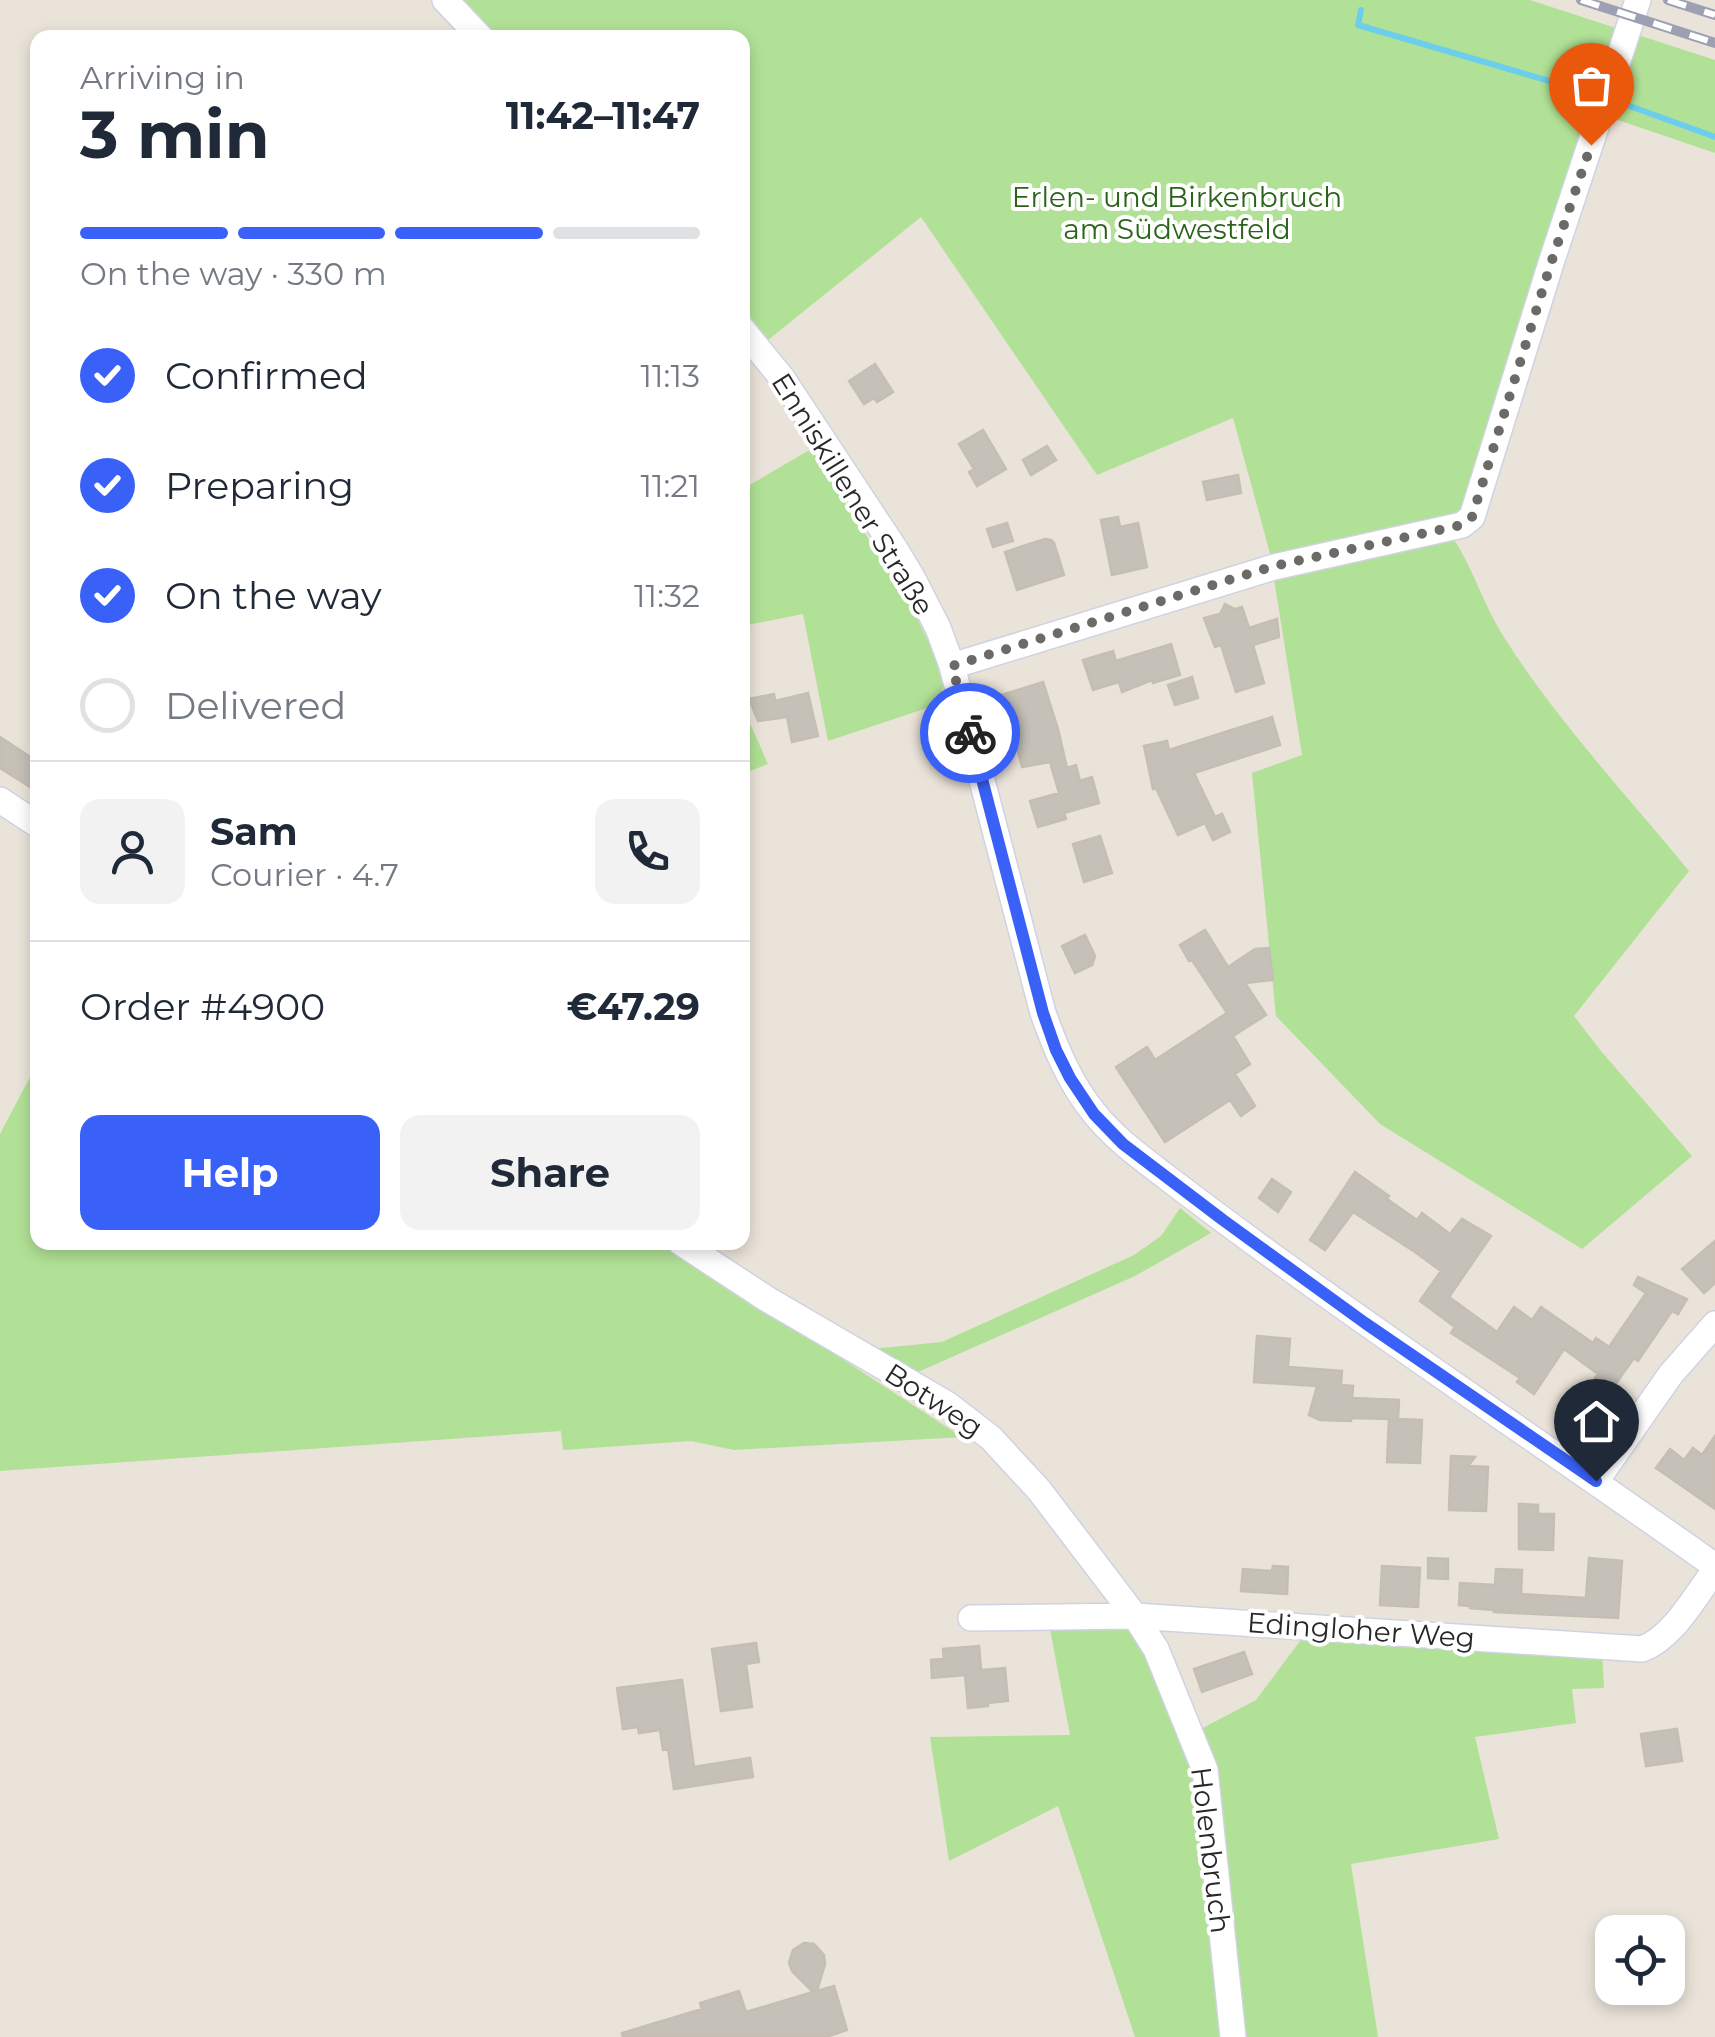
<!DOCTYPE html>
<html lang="en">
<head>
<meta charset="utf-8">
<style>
  :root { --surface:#fff; --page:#f2f2f3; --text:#1f2937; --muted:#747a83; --line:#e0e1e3; --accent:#3961f7 }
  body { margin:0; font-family:Montserrat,sans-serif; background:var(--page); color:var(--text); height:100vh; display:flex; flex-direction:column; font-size:38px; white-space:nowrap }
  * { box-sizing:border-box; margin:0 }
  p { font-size:32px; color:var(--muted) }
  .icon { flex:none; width:55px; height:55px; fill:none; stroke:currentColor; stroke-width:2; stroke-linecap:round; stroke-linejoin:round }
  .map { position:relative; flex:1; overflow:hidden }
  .sheet { position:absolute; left:30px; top:30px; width:720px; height:1220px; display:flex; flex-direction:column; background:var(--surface); border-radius:20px; box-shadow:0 5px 15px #0003 }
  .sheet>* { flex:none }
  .tools { position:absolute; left:1595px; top:1915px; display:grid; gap:20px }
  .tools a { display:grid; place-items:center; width:90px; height:90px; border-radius:20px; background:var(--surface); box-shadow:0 5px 15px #0003; font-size:50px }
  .pin { position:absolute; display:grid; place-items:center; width:85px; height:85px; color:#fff; margin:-102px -42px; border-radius:50% 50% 50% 0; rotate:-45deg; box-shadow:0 0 10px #0007 }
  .pin .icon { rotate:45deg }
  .courier { position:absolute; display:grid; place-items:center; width:100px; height:100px; margin:-50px; border:8px solid #3961f7; border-radius:50%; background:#fff; color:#222; box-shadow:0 2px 12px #0007 }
  .summary em { font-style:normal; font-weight:700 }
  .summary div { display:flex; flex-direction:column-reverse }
  .summary { display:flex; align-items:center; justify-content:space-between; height:170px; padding:0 50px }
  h1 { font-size:65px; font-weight:700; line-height:75px }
  .bar { display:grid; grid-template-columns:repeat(4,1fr); gap:15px 10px; align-content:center; height:120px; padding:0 50px }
  .bar i { height:12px; border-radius:8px; background:var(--line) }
  .bar .current { background:var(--accent) }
  .bar p { grid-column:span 4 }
  .line { display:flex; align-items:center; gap:25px; padding:0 50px; border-top:2px solid var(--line) }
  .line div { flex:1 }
  .round { display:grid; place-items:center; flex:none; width:105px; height:105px; border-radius:20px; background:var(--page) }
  ol { padding:0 50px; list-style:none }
  li { display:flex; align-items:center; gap:30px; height:110px }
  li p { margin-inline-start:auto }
  li .icon { padding:10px; border-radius:50%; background:var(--accent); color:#fff; stroke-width:4 }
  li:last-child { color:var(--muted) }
  li i { width:55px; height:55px; border:5px solid var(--line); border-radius:50% }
  .button { display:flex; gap:20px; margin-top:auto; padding:20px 50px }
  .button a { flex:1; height:115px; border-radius:20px; background:var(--accent); color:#fff; font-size:40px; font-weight:700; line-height:115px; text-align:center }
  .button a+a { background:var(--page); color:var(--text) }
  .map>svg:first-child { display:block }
  .green { fill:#b1e196 }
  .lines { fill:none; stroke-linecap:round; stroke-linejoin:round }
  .stream { stroke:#6cceec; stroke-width:6 }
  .building { fill:#c5c1b8; stroke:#c5beb3; stroke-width:2.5 }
  .minor-casing { stroke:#cfd3e1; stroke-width:28 }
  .minor { stroke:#fff; stroke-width:25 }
  .rail-casing { stroke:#9ca0b2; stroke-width:10 }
  .rail { stroke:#fff; stroke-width:6; stroke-dasharray:19; stroke-linecap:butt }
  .done { stroke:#6c6966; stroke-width:10; stroke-dasharray:0 18 }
  .route { stroke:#3961f7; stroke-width:12 }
  .labels { text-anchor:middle; stroke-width:8; stroke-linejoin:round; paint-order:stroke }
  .park-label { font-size:28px; fill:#2b631a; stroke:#fff }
  .street-label { font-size:28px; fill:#282828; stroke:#fff }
</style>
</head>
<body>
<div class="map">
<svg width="1715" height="2037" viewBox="0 0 1715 2037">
  <rect width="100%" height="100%" fill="#eae3d9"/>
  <path class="green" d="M460,0h1070l89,29 -159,484 -189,44 -38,-139 -136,57 -176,-258 -153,123 -25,-33 -1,-269 -247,-1z
    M1638,35l77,25v93l-103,-35z
    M811,449l101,158 23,49 8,31 -5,16 -11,5 -99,33 -25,-127 -60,12v-137z
    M1453,538c20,30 30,65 49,96 53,85 124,160 187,237l-115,145 27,35 91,105 -110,93 -202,-125 -104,-108 -24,-243 50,-18 -28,-176z
    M742,705l26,59 -25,10h-1z
    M37,1064l1,178 626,1 298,194 -228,13 -43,-9 -128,9 -2,-19 -561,40v-337z
    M1180,1208l31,25 -76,43 -226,100 -38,-27 71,-7 192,-87 27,-19z
    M1049,1624l80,1 9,11 56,138 29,263h-88l-77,-231 -109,55 -19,-124 140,-2z
    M1303,1637l299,17 2,34 -32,1 4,34 -101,14 24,102 -148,25 27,173h-136l-45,-306 59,-31z"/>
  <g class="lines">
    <path class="stream" d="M1361,10l-3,15 243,71
      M1613,100l102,37"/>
  </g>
  <path class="building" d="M875,364l18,28 -16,10 -3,-4 -10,6 -15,-23z
    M983,430l23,39 -29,17 -8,-14 5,-3 -15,-25z
    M1047,446l9,14 -25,15 -8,-15z
    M1238,475l3,18 -34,7 -4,-18z
    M1118,517l2,10 18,-4 9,44 -35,8 -11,-55z
    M1007,523l6,18 -20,6 -6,-18z
    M1045,539l6,1 3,3 10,32 -47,15 -12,-38z
    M1225,604l10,5 7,-2 7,21 28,-9 2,18 -26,8 11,38 -28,9 -15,-47 -6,2 -11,-29 16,-4z
    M1171,644l9,31 -27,8 -1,-3 -30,12 -3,-10 -26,8 -10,-30 30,-9 3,10z
    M1192,677l6,21 -23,7 -7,-20z
    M1043,682l15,47 9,39 9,-3 4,16 12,-4 7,26 -35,10 2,6 -28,8 -8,-26 29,-8 -9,-31 -28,5 -11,-44 -7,2 -9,-28z
    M808,693l10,43 -26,6 -5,-25 -29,4 -9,-22 25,-5 1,7z
    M1272,717l8,28 -86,28 21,44 7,-3 8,18 -17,8 -8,-17 -27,12 -22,-47 -3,1 -9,-43 23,-5 2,9z
    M0,737l38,25v30l-38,-24z
    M1100,836l12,37 -28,9 -11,-38z
    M1205,930l23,37 27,-18 14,-1 4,32 -28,3 21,32 -33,21 17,28 -15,10 20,32 -14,10 -11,-16 -65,42 -49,-75 31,-20 8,13 72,-47 -35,-53 -3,1 -9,-16z
    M1085,935l10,21 -3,9 -17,8 -13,-27z
    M1355,1172l34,24 -2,3 30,21 5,-7 28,21 12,-15 29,17 -42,61 48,35 17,-25 18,13 9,-13 52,36 3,-5 13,9 37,-54 13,9 -25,-17 4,-8 49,22 -9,15 -6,-3 -34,50 -4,-3 -27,38 -16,-12 7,-10 -34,-25 -30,45 -17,-12 3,-4 -69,-45 4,-6 -35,-26 21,-30 -26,-19 -62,-40 -28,38 -15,-10z
    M1272,1179l19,13 -13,20 -19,-14z
    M1715,1241v42l-11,10 -22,-24z
    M1257,1336l33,3 -2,28 54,4 -1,14 12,1 -1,12 47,2 -1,19 24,1 -2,43 -33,-1 2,-43 -38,-1v3l-31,-1 -11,-5 8,-29 -63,-4z
    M1715,1436v73l-59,-41 14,-19 14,11 9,-12 9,7z
    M1451,1456l24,1 -7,9 20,1 -2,44 -37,-1z
    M1519,1504l19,1v9h16l-1,36 -34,-1z
    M1428,1558l20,1v20l-20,-1z
    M1589,1558l33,3 -4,57 -124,-6v-2l-24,-2v-2l-11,-1 1,-22 35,2 1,-16 26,1 -1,24 65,4z
    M1273,1566l15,1 -1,27 -46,-3 2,-22 29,2z
    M1382,1566l38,2 -2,39 -38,-2z
    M756,1643l3,19 -13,2 6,43 -31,4 -9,-62z
    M979,1646l2,24 24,-2 3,33 -20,2v3l-20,2 -3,-33 -33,3 -1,-18 13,-1 -1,-10z
    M1244,1652l8,22 -50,18 -8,-23z
    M682,1680l12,87 56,-9 3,19 -79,12 -6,-40 -5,1 -3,-20 -21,3 -1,-6 -15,2 -6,-41z
    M1677,1729l5,32 -36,5 -5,-32z
    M804,1943l10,1 10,11 1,9 -8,27 17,-5 13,44 -21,7h-203l-1,-4 80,-24 -2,-6 39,-12 7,21 67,-20 -21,-21 -3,-8 4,-13z"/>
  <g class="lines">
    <g class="minor-casing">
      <path id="minor" d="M445,0l36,38
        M742,329l40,49 113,171 18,30 25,49 14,38 91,347c13,36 27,71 52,101 21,26 48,45 74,65 38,29 77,58 116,86 142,103 288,200 430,301
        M952,666l322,-99 188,-42 10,-8 79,-254 87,-263
        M0,800l38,25
        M680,1242l87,57 180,105 44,34 48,52 96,126 21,33 49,121 28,267
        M1596,1481l75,-107 44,-50
        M971,1618l164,-2 507,33c31,-11 53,-53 73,-79"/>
    </g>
    <use href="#minor" class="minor"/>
    <g class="rail-casing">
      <path id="rail" d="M1581,0l134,43
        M1668,0l47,15"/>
    </g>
    <use href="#rail" class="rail"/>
  </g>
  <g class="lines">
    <path class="done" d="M970,733l-18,-67 322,-100 188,-41 10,-8 79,-254 40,-118"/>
    <path class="route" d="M970,733l73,280 13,37 14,28 24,36 29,30 100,76 142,103 231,158"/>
  </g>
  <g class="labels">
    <g class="park-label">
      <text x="1177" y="207">Erlen- und Birkenbruch<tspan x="1177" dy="32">am Südwestfeld</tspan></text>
    </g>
    <g class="street-label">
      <text transform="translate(853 494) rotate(58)" y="10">Enniskillener Straße</text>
      <text transform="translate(934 1400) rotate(33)" y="10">Botweg</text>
      <text transform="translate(1361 1630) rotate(4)" y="10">Edingloher Weg</text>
      <text transform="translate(1211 1850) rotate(83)" y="10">Holenbruch</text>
    </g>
  </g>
</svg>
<div class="tools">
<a><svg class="icon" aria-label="locate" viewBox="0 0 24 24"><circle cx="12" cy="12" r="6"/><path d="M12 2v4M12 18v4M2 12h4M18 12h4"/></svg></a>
</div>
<div class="pin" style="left:1591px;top:145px;background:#ea580c"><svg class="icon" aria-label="bag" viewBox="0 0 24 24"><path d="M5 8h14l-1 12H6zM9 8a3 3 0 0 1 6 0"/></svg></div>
<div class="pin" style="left:1596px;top:1481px;background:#1f2937"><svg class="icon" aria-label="home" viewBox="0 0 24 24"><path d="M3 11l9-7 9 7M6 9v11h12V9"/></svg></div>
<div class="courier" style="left:970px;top:733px"><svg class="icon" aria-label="bike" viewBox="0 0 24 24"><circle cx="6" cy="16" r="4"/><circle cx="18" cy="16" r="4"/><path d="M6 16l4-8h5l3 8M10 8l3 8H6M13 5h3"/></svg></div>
<section class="sheet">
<div class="summary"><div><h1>3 min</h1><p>Arriving in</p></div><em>11:42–11:47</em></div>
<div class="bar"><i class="current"></i><i class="current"></i><i class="current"></i><i></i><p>On the way · 330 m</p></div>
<ol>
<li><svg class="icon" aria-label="check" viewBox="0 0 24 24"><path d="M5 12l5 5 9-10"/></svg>Confirmed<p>11:13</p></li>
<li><svg class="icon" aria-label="check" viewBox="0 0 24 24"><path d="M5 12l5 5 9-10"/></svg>Preparing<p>11:21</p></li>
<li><svg class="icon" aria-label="check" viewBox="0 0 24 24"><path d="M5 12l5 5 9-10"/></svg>On the way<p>11:32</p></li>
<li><i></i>Delivered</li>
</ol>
<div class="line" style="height:180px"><a class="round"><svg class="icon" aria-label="person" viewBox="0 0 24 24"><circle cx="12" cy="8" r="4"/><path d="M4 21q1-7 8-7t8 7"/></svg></a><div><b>Sam</b><p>Courier · 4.7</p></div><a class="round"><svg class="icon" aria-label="phone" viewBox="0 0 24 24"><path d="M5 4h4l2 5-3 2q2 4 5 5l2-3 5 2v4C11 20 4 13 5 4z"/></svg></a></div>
<div class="line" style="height:130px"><div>Order #4900</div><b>€47.29</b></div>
<div class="button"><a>Help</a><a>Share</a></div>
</section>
</div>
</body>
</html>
